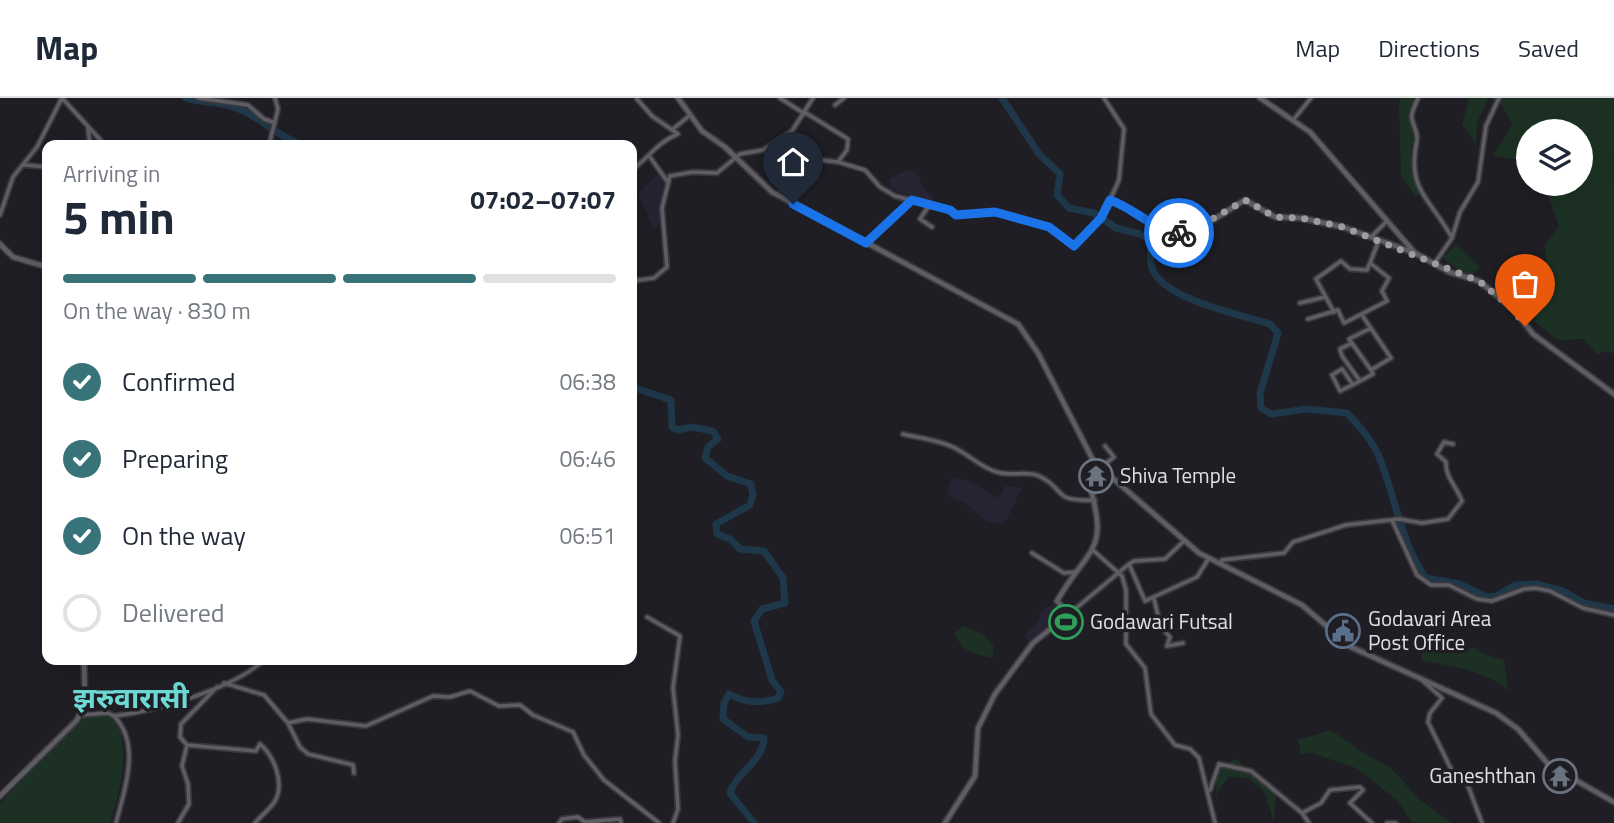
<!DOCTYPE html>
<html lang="en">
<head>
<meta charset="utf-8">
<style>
  :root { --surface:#fff; --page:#f6f6f7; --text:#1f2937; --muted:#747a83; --line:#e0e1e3; --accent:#377378 }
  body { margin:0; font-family:"Titillium Web","Noto Sans Devanagari",sans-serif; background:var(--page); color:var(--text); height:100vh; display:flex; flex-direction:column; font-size:26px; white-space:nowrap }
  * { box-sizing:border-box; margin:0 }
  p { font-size:23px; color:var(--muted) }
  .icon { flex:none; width:38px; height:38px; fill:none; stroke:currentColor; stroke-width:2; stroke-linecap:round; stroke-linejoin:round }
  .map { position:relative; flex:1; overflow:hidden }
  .side { position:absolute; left:42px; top:42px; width:595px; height:525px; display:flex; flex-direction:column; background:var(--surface); border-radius:14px; box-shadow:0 7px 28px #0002 }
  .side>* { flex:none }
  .controls { position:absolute; left:1516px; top:21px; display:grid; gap:14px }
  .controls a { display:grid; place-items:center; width:77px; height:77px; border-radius:50%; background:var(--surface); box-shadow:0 7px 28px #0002; font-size:35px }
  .pin { position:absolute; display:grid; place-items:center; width:60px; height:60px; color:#fff; margin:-72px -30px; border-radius:50% 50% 50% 0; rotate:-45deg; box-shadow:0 0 7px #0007 }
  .pin .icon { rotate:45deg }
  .courier { position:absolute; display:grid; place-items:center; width:70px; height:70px; margin:-35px; border:5px solid #1a73e8; border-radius:50%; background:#fff; color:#222; box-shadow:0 2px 9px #0007 }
  .summary em { font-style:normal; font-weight:700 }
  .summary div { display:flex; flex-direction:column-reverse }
  .summary { display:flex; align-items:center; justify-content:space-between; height:119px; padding:0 21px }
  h1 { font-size:46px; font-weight:700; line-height:52px }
  .bar { display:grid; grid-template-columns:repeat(4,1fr); gap:10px 7px; align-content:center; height:84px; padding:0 21px }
  .bar i { height:9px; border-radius:5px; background:var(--line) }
  .bar .current { background:var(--accent) }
  .bar p { grid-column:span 4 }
  ol { padding:0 21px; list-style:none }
  li { display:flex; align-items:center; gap:21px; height:77px }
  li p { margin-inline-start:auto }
  li .icon { padding:7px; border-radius:50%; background:var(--accent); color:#fff; stroke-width:4 }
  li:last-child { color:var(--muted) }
  li i { width:38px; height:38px; border:4px solid var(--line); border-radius:50% }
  header { display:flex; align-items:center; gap:42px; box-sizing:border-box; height:98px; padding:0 35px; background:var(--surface); border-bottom:2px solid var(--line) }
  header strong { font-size:33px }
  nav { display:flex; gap:38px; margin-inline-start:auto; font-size:24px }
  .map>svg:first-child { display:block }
  .education { fill:#272333 }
  .green { fill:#1c3124 }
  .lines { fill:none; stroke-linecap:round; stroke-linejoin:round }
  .river { stroke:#1e384a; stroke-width:7 }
  .minor-casing { stroke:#38383c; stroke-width:7 }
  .tertiary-casing { stroke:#38383c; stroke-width:8 }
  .minor { stroke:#5e5d64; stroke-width:3.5 }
  .tertiary { stroke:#5e5d64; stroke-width:4.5 }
  .done { stroke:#9c9ca1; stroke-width:7; stroke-dasharray:0 12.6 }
  .route { stroke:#1a73e8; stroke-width:9 }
  .labels { text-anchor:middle; stroke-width:7; stroke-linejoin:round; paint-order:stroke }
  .poi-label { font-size:21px; fill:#e0e0e4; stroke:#1f1e24; text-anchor:start }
  .district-label { font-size:28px; font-weight:bold; fill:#6dd9d4; stroke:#1f1e24 }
</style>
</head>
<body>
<header>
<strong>Map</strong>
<nav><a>Map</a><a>Directions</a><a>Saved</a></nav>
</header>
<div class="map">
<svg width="1614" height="725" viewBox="0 0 1614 725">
  <rect width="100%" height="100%" fill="#1f1e24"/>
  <path class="education" d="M909,71l8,4 8,17 7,5v9l-41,-15 -2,-10z
    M658,76l6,10 -1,39 -10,5 -15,-35z
    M952,380l17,3 30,17 6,-12 17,2 -15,31 -7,4 -13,-1 -21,-18 -20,-10z
    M1056,504l11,12 -37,29 -6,-7 16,-17 -1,-4 6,-6z"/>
  <path class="green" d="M1401,0h13l-5,18 6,23 -4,9 1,17 7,30 -3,1 -15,-19 -2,-73z
    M1469,0h19l-11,25 -1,21 -14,-19z
    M1490,0h124v257l-4,-4 -13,3 -14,-15 -25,1 -24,-19 13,-40 -2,-36 14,-19 -15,-42h36v-53h-52v30l-35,-5 19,-32 -11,-20z
    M1457,146l23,23 -12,11 -25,-20z
    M963,528l21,9 9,10v13c-18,-4 -31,-5 -38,-25z
    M1421,542l20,4 12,9 23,-6 7,7 21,6 4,31c-22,-21 -57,-25 -86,-30z
    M107,615l11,7c10,40 4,64 -8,103h-110v-20l82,-89z
    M1331,632l29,21 31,17 29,32 32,23h-40l-14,-22 -42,-33 -44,-15 -11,1 -3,-14z
    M1236,661l40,30 -2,34 -9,-30 -16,-15 -21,-1 -10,15 -1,11 -2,-35z"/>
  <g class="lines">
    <path class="river" d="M186,0c14,5 29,3 44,8 27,7 46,31 73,39
      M1002,0l37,56 21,20 -3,21 12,13 25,5 22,15 24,6 11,6c0,9 -2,20 1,28 10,31 89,47 118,56l8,9 -18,60 1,15 10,6 36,-5 40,4c14,15 27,29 34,49 15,38 20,81 45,116l33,6 28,13 10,-1 18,-11 21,-1 27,7 21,12 30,6
      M632,289l39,13 1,27 6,3 14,-3 21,4 5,8 -10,8 -3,11 22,18 24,8 2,11 -3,10 -34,19 1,10 13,5 10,10 24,2 19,27 2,25 -23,6 -8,12 18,59 9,12 -3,6c-18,6 -32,5 -49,-4l-5,9 -1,16 25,18 16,1c-1,24 -28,34 -34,55l24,30"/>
    <g class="minor-casing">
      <path id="minor" d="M62,0l43,47
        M198,0l50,7 16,14 11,4
        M780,0l25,16
        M1104,0l20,31 -5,51 -9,20
        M1418,0c-2,6 -8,15 -6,21 1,7 6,13 5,21 -11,52 14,58 35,98
        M835,7l9,-7
        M1294,21l17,-21
        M88,30l2,17
        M673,31l16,-13
        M270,43l8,4
        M774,46c13,4 19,18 33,22l14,-6 17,2 9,-12 1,-11 -42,-26
        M269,47l9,-36 -3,-11
        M650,59l17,24
        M838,64l27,8 15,17 15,9 15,4
        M25,67l22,2
        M632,72c16,-12 27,-29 46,-36l-26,-18 -15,-17
        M930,106l-10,15 12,8
        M0,117l13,-38 24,-30 25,-49
        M1371,139l16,-16
        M1434,166l18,-26 8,-26 18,-30 8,-56 13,-28
        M632,183l22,-3 13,-11 -5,-59 8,-32 23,-4 24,1 23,-19 23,-4 29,-19 21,-33
        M1300,205l25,-6
        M1334,214l-18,-33 25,-18 9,8 17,1 3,-7
        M1362,217l29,43 -20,12 -22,-31 22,-11
        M1308,221l30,-9 6,13 43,-22 -5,-10 7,-13 -19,-15 9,-23
        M1352,245l-12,6 2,7 18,25 13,-7 -2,-4
        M1353,287l-11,-16 -10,6 8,16 20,-10
        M903,336c16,4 37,6 52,14 14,7 27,20 42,24 13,5 30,-2 42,4 28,13 11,26 56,24
        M1100,370l14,-11 -9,-11
        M1392,422l25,55 14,10h18l28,14 15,2 32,-12 11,-1 15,3 33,17 31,7
        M1094,453l28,25 4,14v54l19,24 6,46 24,31 15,4 9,9 16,65
        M1032,455l32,20 12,-1
        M1129,466l16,37 52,-24 12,-19
        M1221,466l1,-4 62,-7 9,-11 53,-17 53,-6 23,4 26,-4 14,-18c-5,-14 -17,-24 -16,-39l-9,-8 7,-12 9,2
        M1154,501l7,28 9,10 -3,9 16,-3
        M1069,516l60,-50 5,-3 31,-2 20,-19
        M647,519l33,19 -7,52 5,47 -3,26 3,48 -5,14
        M1423,583l19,17 -12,15 -2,9 24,49 15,12 15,40
        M224,585l40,12 24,28 19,-4 59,7 67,-30 17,1 20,-6 29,15 21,-1 13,10 40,17 11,23 20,25 55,43
        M80,617l28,-2 6,3c42,-5 119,-27 150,-56
        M114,618c28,29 10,75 2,107
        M288,625l12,24 8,7 45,11 1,8
        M187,647l69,6 4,-7c14,12 25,39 15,57 -5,8 -14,15 -20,22
        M1210,692l9,-26 32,7 51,42 7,10
        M1302,715l19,-10 9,-13 30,-3 3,3 -13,13 22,20
        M178,725l11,-19 -1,-20 -6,-18 5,-21 -7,-8 1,-13 36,-37
        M559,725l3,-4 16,-2 7,5 35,-3 1,4
        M1387,725h9"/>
    </g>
    <g class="tertiary-casing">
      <path id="tertiary" d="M678,0l24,33 23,16 47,45 246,132 20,29 56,109 105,91 103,52 49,42 145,66 22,16 31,36 65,37
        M1260,0l50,34 105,121 34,19 30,9 34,28 20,25 81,60
        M866,145l46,-43 38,10 6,5 39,-3 54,15 25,19 27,-28 9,-18c20,7 34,19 52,29 26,15 61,-17 83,-29l30,17 26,1 42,9 72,26
        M0,146l13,13 34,10
        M0,698l77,-76 8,-18 -1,-42
        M945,725l30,-47 3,-48 17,-34 38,-51 36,-29 -12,-13c34,-58 53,-47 31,-122l11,-11"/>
    </g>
    <use href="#minor" class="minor"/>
    <use href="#tertiary" class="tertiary"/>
  </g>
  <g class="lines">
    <path class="done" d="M1179,135l16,-4 50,-29 30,17 26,1 42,9 136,54 34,28 12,17"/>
    <path class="route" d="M793,106l73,39 46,-43 38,10 6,5 39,-3 54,15 25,19 27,-28 9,-18c24,8 44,31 69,33"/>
  </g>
  <defs>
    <g id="temple-ring" transform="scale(1.75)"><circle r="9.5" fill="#1f1e24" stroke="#6b7280" stroke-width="1.5"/><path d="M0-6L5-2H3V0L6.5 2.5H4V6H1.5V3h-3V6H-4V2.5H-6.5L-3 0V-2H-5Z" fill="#6b7280"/></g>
    <g id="stadium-ring" transform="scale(1.75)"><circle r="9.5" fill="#1f1e24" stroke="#2e9e5b" stroke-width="1.5"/><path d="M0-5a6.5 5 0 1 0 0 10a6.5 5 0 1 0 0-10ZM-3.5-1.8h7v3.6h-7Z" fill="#2e9e5b"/></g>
    <g id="civic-ring" transform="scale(1.75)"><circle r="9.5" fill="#1f1e24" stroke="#5c6f8a" stroke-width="1.5"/><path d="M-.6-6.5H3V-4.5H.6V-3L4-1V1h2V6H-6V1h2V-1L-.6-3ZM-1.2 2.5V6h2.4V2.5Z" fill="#5c6f8a"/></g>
  </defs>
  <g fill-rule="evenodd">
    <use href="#temple-ring" x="1096" y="378"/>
    <use href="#stadium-ring" x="1066" y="524"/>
    <use href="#civic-ring" x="1343" y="533"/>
    <use href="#temple-ring" x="1560" y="678"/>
  </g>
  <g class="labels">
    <g class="poi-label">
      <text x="1120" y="385">Shiva Temple</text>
      <text x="1368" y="528">Godavari Area<tspan x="1368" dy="24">Post Office</tspan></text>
      <text x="1090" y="531">Godawari Futsal</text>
      <text x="1536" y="685" text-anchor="end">Ganeshthan</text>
    </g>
    <g class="district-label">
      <text x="131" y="610">झरुवारासी</text>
    </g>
  </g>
</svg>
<div class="controls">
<a><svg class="icon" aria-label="layers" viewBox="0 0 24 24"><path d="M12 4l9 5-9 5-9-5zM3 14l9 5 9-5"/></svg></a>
</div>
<div class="pin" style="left:1525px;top:228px;background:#ea580c"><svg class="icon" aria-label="bag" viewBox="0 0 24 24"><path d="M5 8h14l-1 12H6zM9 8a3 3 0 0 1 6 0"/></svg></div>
<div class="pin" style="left:793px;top:106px;background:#1f2937"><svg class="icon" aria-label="home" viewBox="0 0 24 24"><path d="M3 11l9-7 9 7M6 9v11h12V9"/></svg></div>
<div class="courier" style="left:1179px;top:135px"><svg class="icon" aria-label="bike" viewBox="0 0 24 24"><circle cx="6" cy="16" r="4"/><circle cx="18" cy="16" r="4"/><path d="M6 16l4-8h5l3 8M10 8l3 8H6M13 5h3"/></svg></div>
<section class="side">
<div class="summary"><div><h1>5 min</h1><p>Arriving in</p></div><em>07:02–07:07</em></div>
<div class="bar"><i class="current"></i><i class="current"></i><i class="current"></i><i></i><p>On the way · 830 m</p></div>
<ol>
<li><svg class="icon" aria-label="check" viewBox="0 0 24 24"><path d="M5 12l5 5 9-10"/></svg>Confirmed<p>06:38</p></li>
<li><svg class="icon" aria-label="check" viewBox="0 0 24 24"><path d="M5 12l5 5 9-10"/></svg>Preparing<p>06:46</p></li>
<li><svg class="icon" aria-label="check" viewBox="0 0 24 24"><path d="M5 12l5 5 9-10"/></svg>On the way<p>06:51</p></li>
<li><i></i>Delivered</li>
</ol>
</section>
</div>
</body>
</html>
